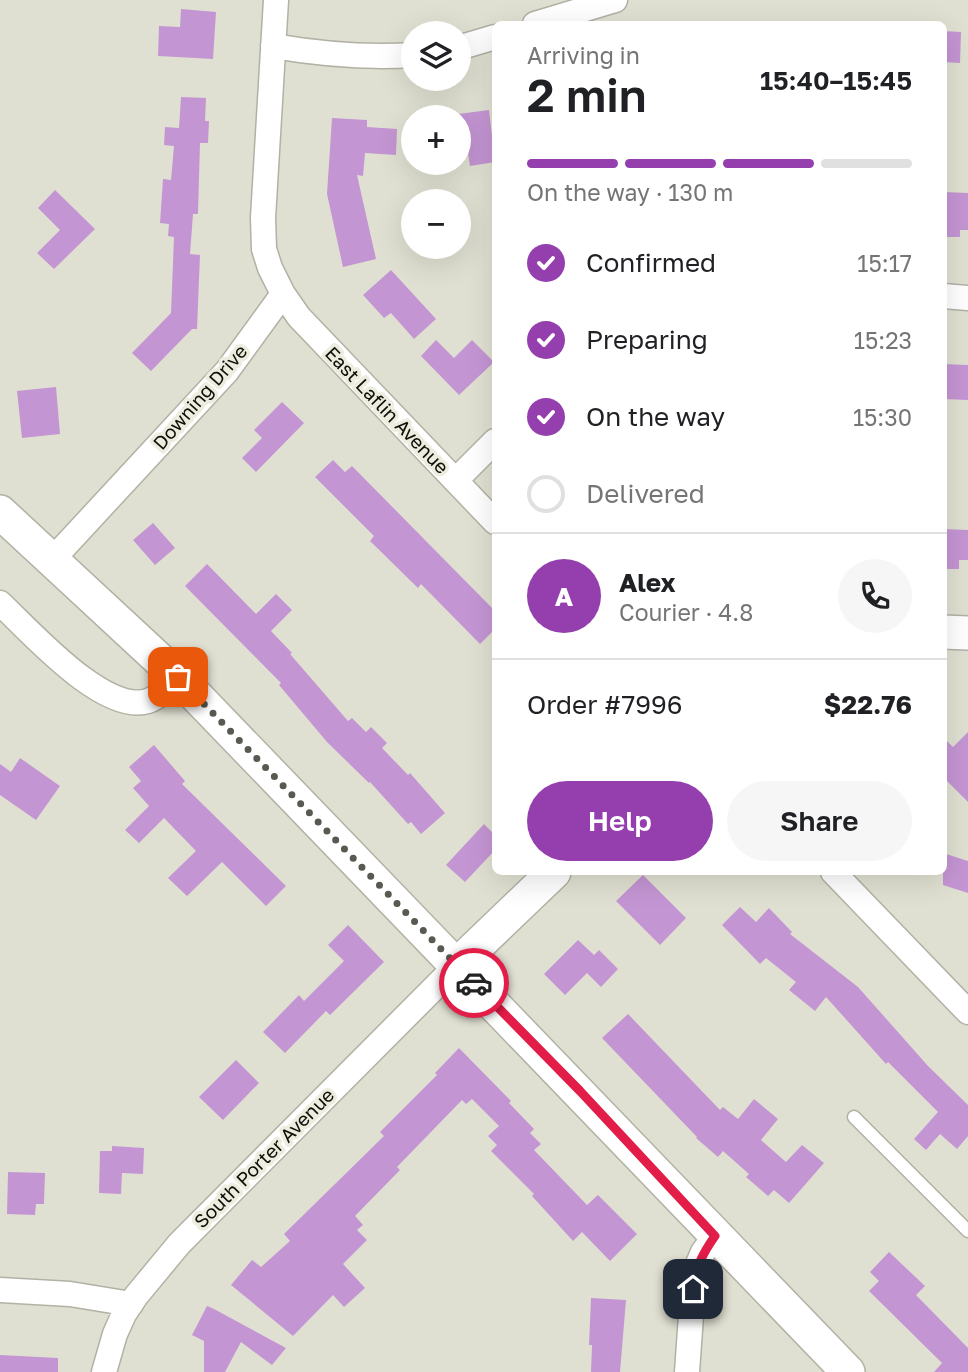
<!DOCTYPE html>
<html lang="en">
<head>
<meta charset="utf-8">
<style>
  :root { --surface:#fff; --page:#f6f6f6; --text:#202124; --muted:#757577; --line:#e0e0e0; --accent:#943fad }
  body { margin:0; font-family:"Golos Text",sans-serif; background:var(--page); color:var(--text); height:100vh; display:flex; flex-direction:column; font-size:26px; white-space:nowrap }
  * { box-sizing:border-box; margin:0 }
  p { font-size:23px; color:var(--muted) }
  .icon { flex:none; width:38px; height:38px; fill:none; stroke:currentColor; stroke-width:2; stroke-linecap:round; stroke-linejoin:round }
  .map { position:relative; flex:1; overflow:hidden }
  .drawer { position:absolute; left:492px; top:21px; width:455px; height:854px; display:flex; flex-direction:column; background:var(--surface); border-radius:10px; box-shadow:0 7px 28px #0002 }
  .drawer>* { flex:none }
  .buttons { position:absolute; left:401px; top:21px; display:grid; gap:14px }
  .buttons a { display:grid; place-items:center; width:70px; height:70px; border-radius:50%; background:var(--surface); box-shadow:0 7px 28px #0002; font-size:35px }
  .pin { position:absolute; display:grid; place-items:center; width:60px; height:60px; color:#fff; margin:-30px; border-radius:14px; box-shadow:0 4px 10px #0006 }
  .courier { position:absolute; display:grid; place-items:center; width:70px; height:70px; margin:-35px; border:5px solid #e11d48; border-radius:50%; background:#fff; color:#222; box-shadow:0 2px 9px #0007 }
  .summary em { font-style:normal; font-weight:600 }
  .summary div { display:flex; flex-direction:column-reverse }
  .summary { display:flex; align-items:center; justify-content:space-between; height:119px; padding:0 35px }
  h1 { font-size:46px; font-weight:600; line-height:52px }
  .bar { display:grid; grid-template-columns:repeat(4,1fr); gap:10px 7px; align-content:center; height:84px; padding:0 35px }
  .bar i { height:9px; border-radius:5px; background:var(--line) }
  .bar .current { background:var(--accent) }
  .bar p { grid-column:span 4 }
  .line { display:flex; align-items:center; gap:18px; padding:0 35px; border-top:2px solid var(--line) }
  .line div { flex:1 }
  .round { display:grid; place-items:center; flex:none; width:74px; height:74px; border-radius:37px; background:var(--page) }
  ol { padding:0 35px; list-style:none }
  li { display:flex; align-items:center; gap:21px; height:77px }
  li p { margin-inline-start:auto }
  li .icon { padding:7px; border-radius:50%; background:var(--accent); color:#fff; stroke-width:4 }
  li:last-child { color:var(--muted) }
  li i { width:38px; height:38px; border:4px solid var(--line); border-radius:50% }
  .cta { display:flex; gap:14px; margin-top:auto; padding:14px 35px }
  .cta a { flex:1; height:80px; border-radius:42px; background:var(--accent); color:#fff; font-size:28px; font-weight:600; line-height:80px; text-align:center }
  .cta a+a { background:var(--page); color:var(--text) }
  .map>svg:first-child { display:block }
  .building { fill:#c495d3 }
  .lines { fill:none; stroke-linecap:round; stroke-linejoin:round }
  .lane-casing { stroke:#b2b1a4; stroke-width:15 }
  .street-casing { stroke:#b2b1a4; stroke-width:27 }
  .secondary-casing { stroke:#b2b1a4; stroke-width:36 }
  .lane { stroke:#fff; stroke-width:12 }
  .street { stroke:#fff; stroke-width:24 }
  .secondary { stroke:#fff; stroke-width:33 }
  .done { stroke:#595951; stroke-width:7; stroke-dasharray:0 12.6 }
  .route { stroke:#e11d48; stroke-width:9 }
  .labels { text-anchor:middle; stroke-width:7; stroke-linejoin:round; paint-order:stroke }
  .street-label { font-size:19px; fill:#10100b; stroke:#ededdf }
</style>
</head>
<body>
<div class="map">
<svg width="968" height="1372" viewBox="0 0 968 1372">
  <rect width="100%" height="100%" fill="#e0e0d2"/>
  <path class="building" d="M181,9l35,3 -3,47 -55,-3 1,-30 21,1z
    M943,31l18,1 -1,31 -17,-1z
    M181,97l25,1 -1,23h4l-1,22h-8l-2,71h-5l-3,40 10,1 -3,74h-5l-41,42 -19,-18 39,-40 3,-76 -6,-1 1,-12 -9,-1 3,-44 8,1 3,-34 -10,-1 1,-18 14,1z
    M489,110l6,52 -25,4 -2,-13 -10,1v-40z
    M332,118l35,2v7l30,2 -1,26 -31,-2 -2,23 -6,-1 19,84 -33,8 -16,-73z
    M55,190l40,39 -41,40 -17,-16 23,-23 -22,-22z
    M943,192l25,1v37h-8v7h-17z
    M391,270l45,49 -22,20 -23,-26 -7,5 -21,-23z
    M436,340l18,18 18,-18 22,22 -35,33 -38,-39z
    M943,364l25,1v35l-25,-1z
    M56,387l4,47 -38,4 -5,-47z
    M282,402l22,21 -48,49 -14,-14 20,-20 -8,-8z
    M333,460l12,12 7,-6 143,145v18l-15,15 -59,-60 -3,4 -48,-47 4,-5 -59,-59z
    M153,523l22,25 -20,17 -22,-25z
    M943,529l25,1v30h-9v9h-16z
    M207,564l49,50 20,-20 16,16 -21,21 21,22 -2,1 58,67 4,-3 14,14 5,-5 16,16 -5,5 26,27 2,-2 35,40 -24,21 -10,-12 -3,2 -38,-42 -1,1 -42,-41 -48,-57 2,-2 -96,-97z
    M968,732v70l-25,-25v-40l10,10z
    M154,745l31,36 -3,3 104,102 -20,20 -44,-44 -35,34 -19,-18 28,-27 -32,-33 -25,25 -14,-13 24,-24 -16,-18 8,-7 -12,-14z
    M20,758l40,28 -24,34 -36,-25v-31l11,8z
    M484,824l11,11v15l-30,32 -19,-17z
    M943,853l25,8v32l-25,-8z
    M643,875l43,43 -26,27 -44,-44z
    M740,907l16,15 13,-14 23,24 -2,2 68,53 70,79 40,39v31l-11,13 -17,-15 -14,16 -12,-11 24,-27 -50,-50 -2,2 -60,-67 -11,14 -26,-21 7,-8 -30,-24 -6,6 -38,-39z
    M348,925l36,37 -54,53 -4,-4 -41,42 -22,-21 36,-37 5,6 40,-40 -16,-16z
    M578,940l16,15 5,-5 19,19 -17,18 -14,-14 -22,22 -21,-21z
    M628,1014l92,96 3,-3 15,12 16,-20 24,20 -17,21 25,22 16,-17 22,18 -35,40 -15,-13 -6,6 -22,-19 3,-3 -26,-23 -5,6 -22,-19 1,-1 -95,-99z
    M459,1048l52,53 -2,2 25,26 -4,4 11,11 -7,6 53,55 11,-10 39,39 -27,27 -28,-29 -9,9 -41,-45 2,-2 -43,-43 6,-6 -9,-9 11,-10 -27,-27 -6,5 -4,-4 -65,67 3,3 -45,46 8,9 -6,5 10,10 -24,24 22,24 -21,19 -11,-12 -40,41 -62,-51 21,-25 9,7 29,-26 -6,-7 100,-98 -4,-4 57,-57 -2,-2z
    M236,1060l23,23 -36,37 -24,-23z
    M112,1146l32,2 -1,26 -21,-1 -1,21 -22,-1 1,-42h12z
    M8,1172l37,1 -1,31h-8l-1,11 -28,-1z
    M889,1252l36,34 -9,9 52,53v24h-34l8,-9 -73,-72 10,-10 -9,-9z
    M591,1298l35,2 -6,72h-29l1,-27h-3z
    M207,1306l7,3 72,39 -14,17 -31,-23 -16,30h-21v-31l-12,-6z
    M0,1355l58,3v14h-58z"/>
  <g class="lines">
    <g class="lane-casing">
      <path id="lane" d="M854,1117l114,114"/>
    </g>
    <g class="street-casing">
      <path id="street" d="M276,0l-13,218 1,31 6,19 13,26 16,23 196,205
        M535,24l80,-24
        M273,46c47,8 92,12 140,9
        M458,48l37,-11
        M943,296l25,2
        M456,480l39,-39
        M52,560l175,-189 56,-77
        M0,603c31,29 104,112 148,98 12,-4 21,-16 30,-24
        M833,872l135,140
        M0,1290l70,4 61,10
        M104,1372l11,-38 9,-20 12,-18 43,-52 277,-278
        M687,1372l7,-99 9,-21 12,-16"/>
    </g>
    <g class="secondary-casing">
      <path id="secondary" d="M0,512l178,165 670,695
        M943,632l25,1
        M456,966l98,-94"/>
    </g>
    <use href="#lane" class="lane"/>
    <use href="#street" class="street"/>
    <use href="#secondary" class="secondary"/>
  </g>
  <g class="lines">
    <path class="done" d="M178,677l296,306"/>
    <path class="route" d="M474,983l106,108 135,145c-12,17 -20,32 -22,53"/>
  </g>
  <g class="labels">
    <g class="street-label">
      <text transform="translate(200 397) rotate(-49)" y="7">Downing Drive</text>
      <text transform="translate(387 410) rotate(46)" y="7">East Laflin Avenue</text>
      <text transform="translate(264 1158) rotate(-45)" y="7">South Porter Avenue</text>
    </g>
  </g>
</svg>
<div class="buttons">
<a><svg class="icon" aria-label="layers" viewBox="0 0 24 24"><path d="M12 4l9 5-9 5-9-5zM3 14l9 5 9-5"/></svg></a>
<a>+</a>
<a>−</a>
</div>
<div class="pin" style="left:178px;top:677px;background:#ea580c"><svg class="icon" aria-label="bag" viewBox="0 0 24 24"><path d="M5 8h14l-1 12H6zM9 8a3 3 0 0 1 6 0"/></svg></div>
<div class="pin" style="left:693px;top:1289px;background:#1f2937"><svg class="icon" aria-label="home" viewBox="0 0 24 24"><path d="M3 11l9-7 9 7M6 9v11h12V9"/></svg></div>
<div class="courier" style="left:474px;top:983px"><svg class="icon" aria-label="car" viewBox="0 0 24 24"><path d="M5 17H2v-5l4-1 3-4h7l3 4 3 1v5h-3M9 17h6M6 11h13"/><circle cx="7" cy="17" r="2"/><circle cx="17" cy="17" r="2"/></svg></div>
<section class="drawer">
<div class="summary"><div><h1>2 min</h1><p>Arriving in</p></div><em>15:40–15:45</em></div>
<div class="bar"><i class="current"></i><i class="current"></i><i class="current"></i><i></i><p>On the way · 130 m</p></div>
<ol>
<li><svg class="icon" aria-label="check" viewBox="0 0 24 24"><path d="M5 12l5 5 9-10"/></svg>Confirmed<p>15:17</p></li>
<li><svg class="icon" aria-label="check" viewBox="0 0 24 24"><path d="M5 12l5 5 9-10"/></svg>Preparing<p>15:23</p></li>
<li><svg class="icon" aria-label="check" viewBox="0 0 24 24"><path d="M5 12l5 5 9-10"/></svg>On the way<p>15:30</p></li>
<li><i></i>Delivered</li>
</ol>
<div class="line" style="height:126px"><b class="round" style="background:var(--accent);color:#fff">A</b><div><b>Alex</b><p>Courier · 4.8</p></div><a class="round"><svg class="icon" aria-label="phone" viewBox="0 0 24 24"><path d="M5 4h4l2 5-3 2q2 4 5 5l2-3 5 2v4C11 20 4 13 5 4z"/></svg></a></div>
<div class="line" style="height:91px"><div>Order #7996</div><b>$22.76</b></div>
<div class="cta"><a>Help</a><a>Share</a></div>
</section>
</div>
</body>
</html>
